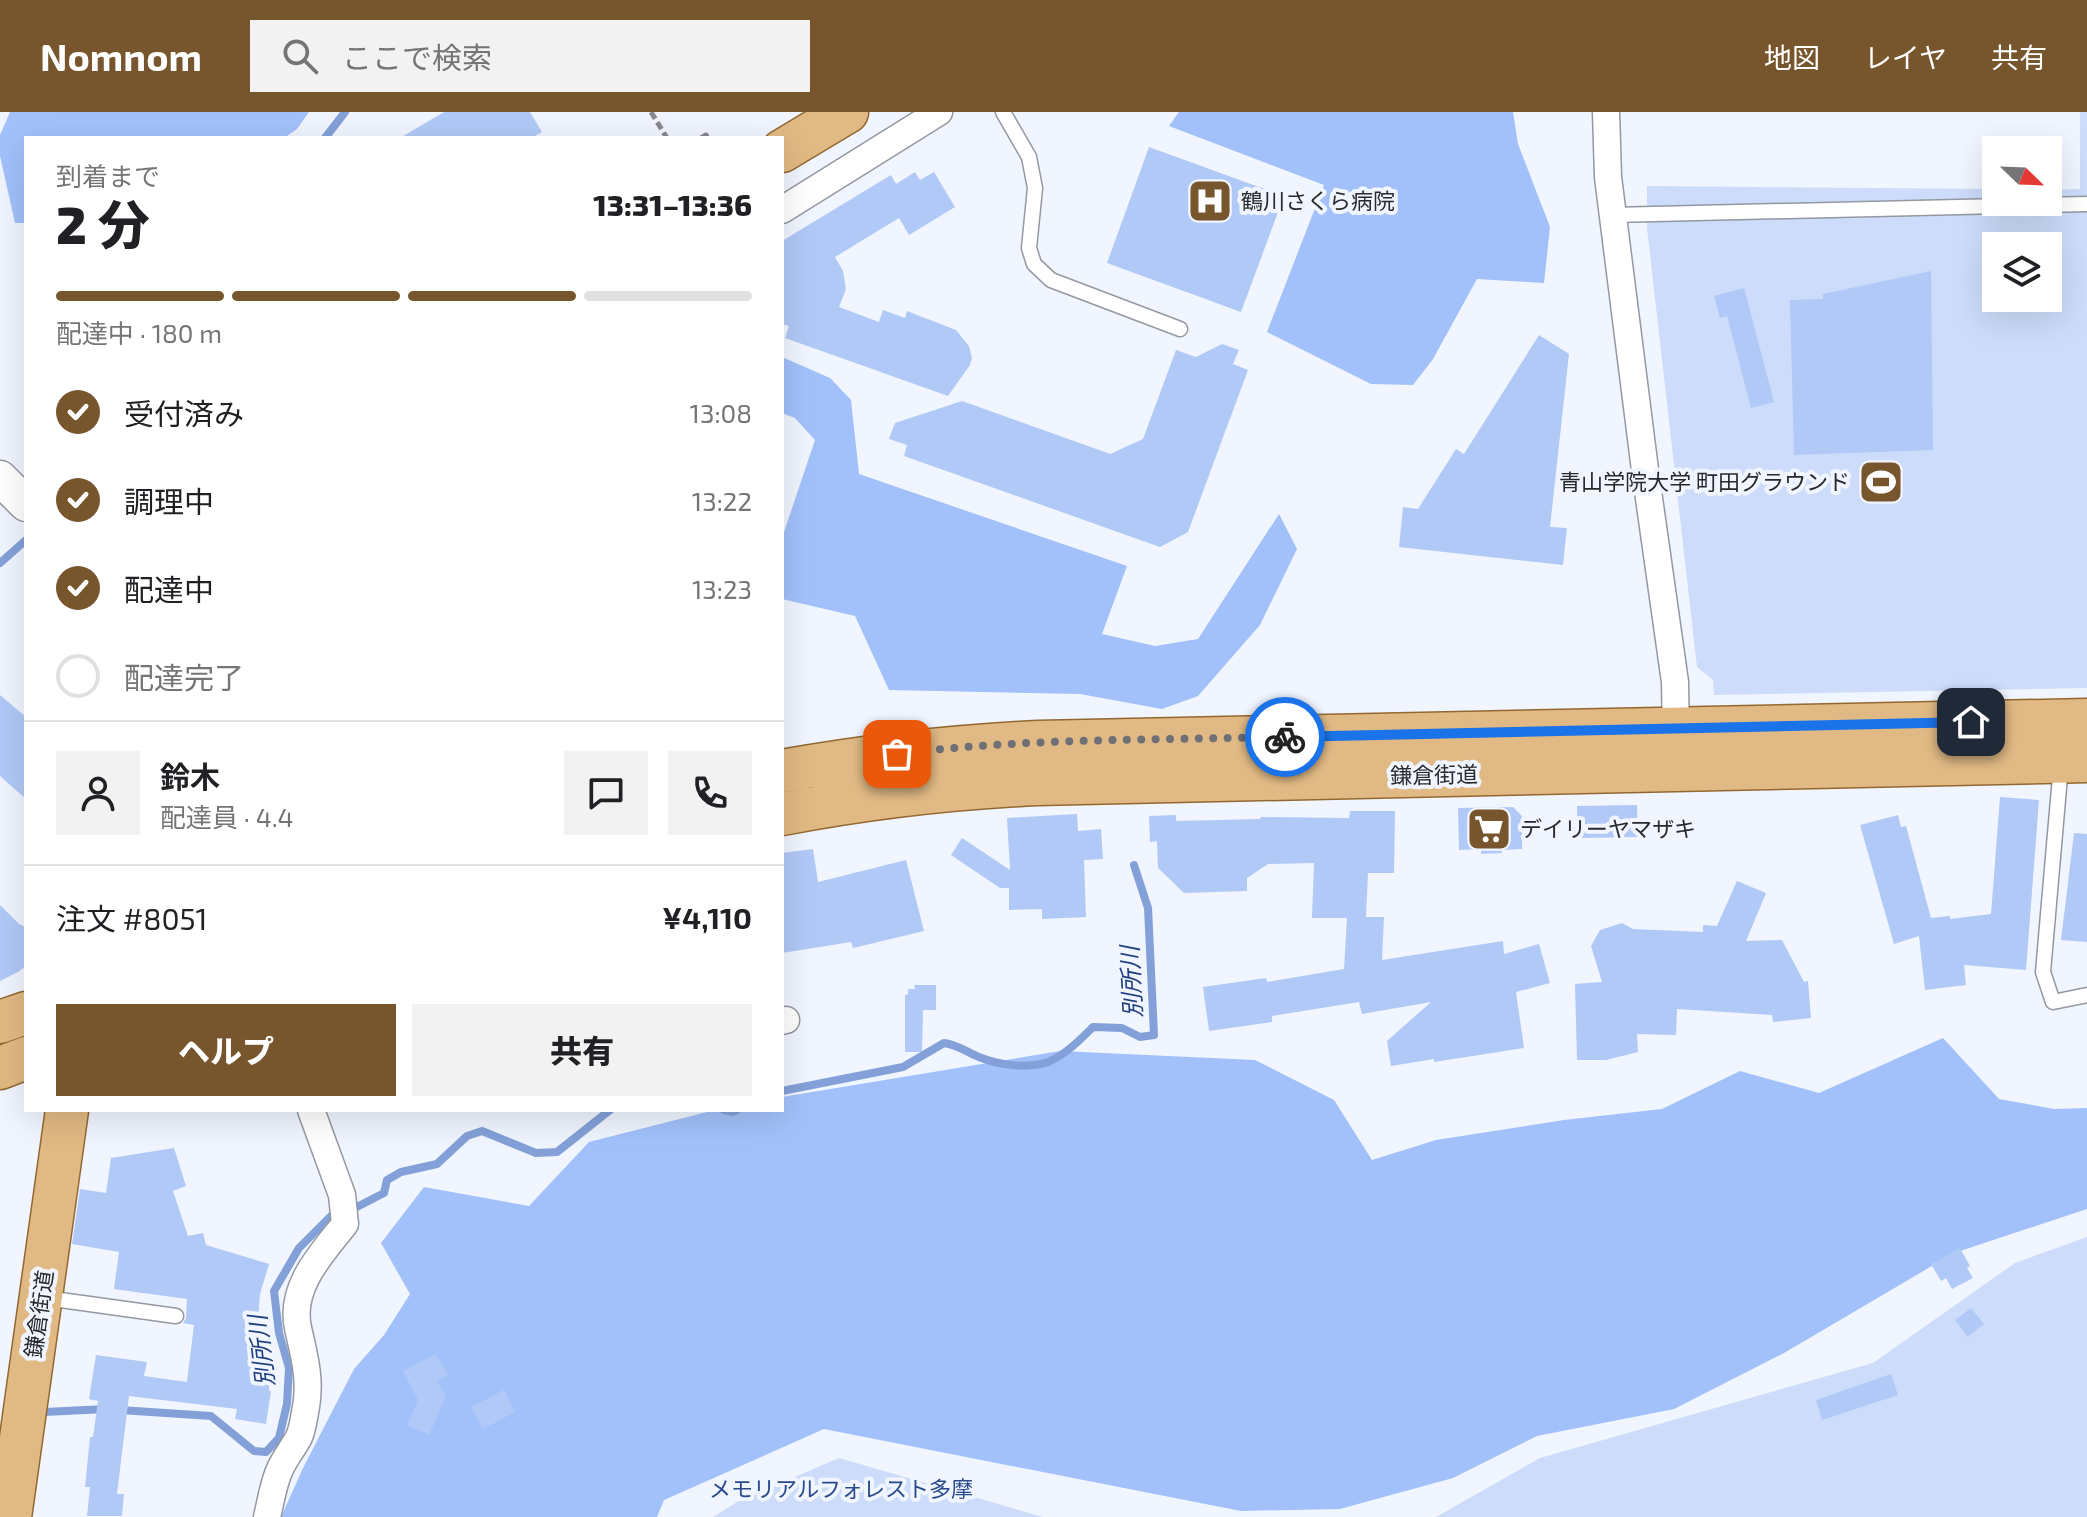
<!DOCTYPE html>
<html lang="ja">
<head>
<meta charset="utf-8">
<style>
  :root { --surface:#fff; --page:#f2f2f2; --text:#202124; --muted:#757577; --line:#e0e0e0; --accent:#78562d }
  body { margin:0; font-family:"Exo 2","Noto Sans JP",sans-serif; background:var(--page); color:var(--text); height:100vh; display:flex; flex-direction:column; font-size:30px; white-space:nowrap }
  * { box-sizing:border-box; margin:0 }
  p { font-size:26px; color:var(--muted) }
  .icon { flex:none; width:44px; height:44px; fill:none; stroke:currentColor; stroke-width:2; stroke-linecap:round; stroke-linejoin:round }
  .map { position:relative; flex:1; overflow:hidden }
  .sheet { position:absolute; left:24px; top:24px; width:760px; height:976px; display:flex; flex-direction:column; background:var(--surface); border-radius:0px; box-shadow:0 8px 32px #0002 }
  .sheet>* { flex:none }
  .needle { width:52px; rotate:113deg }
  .fabs { position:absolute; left:1982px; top:24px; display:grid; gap:16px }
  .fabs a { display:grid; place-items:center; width:80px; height:80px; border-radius:0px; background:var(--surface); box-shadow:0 8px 32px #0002; font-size:40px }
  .pin { position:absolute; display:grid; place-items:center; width:68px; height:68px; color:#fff; margin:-34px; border-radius:16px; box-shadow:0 4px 12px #0006 }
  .courier { position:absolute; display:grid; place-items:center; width:80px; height:80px; margin:-40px; border:6px solid #1a73e8; border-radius:50%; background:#fff; color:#222; box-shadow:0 2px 10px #0007 }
  .summary em { font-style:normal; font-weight:800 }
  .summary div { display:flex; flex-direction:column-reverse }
  .summary { display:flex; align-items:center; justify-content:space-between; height:136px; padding:0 32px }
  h1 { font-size:52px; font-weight:800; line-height:60px }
  .bar { display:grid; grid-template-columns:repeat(4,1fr); gap:12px 8px; align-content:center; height:96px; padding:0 32px }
  .bar i { height:10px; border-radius:6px; background:var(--line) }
  .bar .on { background:var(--accent) }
  .bar p { grid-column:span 4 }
  .line { display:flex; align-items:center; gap:20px; padding:0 32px; border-top:2px solid var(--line) }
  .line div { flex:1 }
  .round { display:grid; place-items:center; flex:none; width:84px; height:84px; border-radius:0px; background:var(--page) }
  ol { padding:0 32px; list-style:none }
  li { display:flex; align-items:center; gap:24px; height:88px }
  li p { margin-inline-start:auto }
  li .icon { padding:8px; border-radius:50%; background:var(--accent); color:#fff; stroke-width:4 }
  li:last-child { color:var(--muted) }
  li i { width:44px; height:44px; border:4px solid var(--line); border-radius:50% }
  .button { display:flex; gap:16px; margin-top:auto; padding:16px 32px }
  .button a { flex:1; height:92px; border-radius:0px; background:var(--accent); color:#fff; font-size:32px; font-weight:800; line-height:92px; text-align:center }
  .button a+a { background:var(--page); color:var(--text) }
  header { display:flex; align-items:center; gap:48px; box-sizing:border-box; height:112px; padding:0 40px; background:var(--accent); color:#fff }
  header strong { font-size:38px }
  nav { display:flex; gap:44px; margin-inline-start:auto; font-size:28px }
  .search { width:560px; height:72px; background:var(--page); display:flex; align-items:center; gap:20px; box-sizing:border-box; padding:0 28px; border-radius:0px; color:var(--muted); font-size:30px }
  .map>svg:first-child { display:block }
  .green { fill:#ccdcfa; fill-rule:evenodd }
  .forest { fill:#a2c1fa }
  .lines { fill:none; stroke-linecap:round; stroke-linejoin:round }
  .stream { stroke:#83a1d8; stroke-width:8 }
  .building { fill:#b1c9f7 }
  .service-casing { stroke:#9398a1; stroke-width:17 }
  .minor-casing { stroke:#9398a1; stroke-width:29 }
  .tertiary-casing { stroke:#9398a1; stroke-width:37 }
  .primary-casing { stroke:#936830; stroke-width:45 }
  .path { stroke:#86898f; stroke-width:5; stroke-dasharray:8 4; stroke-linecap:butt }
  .service { stroke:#fff; stroke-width:14 }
  .minor { stroke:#fff; stroke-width:26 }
  .tertiary { stroke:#fff; stroke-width:34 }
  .primary { stroke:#e1b984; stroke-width:42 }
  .done { stroke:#6e7076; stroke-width:8; stroke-dasharray:0 14.4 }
  .route { stroke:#1a73e8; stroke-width:10 }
  .labels { text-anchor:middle; stroke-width:8; stroke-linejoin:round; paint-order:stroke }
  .poi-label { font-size:22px; fill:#28292d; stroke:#f0f5ff; text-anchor:start }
  .street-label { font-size:22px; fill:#28292d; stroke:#f0f5ff }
  .park-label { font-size:22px; fill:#294a8c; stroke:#f0f5ff }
  .water-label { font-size:24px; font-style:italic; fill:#1f3f81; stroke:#f0f5ff }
</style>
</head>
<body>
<header>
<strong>Nomnom</strong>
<div class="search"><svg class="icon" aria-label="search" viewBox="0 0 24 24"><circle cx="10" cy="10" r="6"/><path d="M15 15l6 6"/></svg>ここで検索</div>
<nav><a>地図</a><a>レイヤ</a><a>共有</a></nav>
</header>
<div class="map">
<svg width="2087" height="1405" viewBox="0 0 2087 1405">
  <rect width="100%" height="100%" fill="#f0f5ff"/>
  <path class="green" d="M2080,0h7v576l-373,7 -1,-15 -16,-13 -50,-439v-42l349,3v13h52v-12l32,-1zM1996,134h52v52h-52z
    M2087,1125v280h-651l104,-59 333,-95 142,-100z
    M839,1346l204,59h-330l24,-15z"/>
  <path class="forest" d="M10,0h299l-12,17 -13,9h-258v85h-11l-15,-67v-21z
    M1179,0h334l5,32 32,83 -6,56 -67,-4 -44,80 -20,26 -42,-1 -104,-52 57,-147 -155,-59z
    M782,245l48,21 21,22 8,74 268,92 -25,68 53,12 43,-7 81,-125 18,35 -37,76 -62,71 -36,13 -82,-15 -191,-4 -34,-74 -73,-17v-61l33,-98 -20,-22 -13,-5z
    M1943,926l56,61 55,10 33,-1v101l-133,44 -170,100 -110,56 -137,27 -84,42 -113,31 -99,2 -417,-82 -160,71 -7,17h-376l22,-49 51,-99 30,-34 26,-41 -29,-51 43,-56 105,19 60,-64 126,-32h67v-13l278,-46 195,9 79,40 38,60 64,-20 128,-20 98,-11 78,-38 79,22z"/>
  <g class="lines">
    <path class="stream" d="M325,26l20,-26
      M0,451l26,-23
      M782,979l121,-24 41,-24c14,2 23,9 35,14 19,8 49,12 69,5 17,-7 32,-22 45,-35l29,1 18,9 14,-2 -6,-127 -14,-43
      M724,998l9,2 4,-2
      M353,1097l31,-16 3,-13 14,-8 36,-8 30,-28 15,-5 54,22 21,-1 53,-42
      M120,1298l91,6 43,35 12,1 13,-14 8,-34 2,-36 -10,-35 -5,-42 25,-43 32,-32
      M45,1300l61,-3"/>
  </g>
  <path class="building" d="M444,0h86l12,20 -11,6h-131z
    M1149,35l135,49 -43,116 -134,-49z
    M915,60l5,8 14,-8 21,35 -46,28 -10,-17 -64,39 8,14 3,18 -7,18 40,15 4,-12 22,8 2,-7 49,19 13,16 3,12 -2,7 -22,31 -163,-58 4,-12 -7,-2v-83l109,-66 5,9z
    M1931,159l2,179 -139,5 -4,-155 33,-1v-5z
    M1744,176l30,114 -23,6 -24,-92 -7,2 -6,-22z
    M1539,223l30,19 -19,173 17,1 -4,37 -164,-18 4,-40 15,2 38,-60 8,5z
    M1222,232l17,6 -6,14 15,6 -60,162 -28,15 -256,-91 3,-11 -18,-6 6,-16 67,-22 148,53 33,-15 33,-89 20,7z
    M0,583l26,22v82l-26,-23z
    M2000,685l39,3 -13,170 -62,-5 2,20 -41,5 -6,-54 -25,8 -34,-119 38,-10 3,12 5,-1 25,92 19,-2v3l41,-5z
    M1637,693l1,32 -60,1 -1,-32z
    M1513,695l9,9v33l-21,1 1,3 -21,1v-5l-22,1 -1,-42z
    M1350,699h45l-1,62h-26l-2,44h18l-2,43 121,-19 1,13 35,-10 11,39 -34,9 8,56 -90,14v-3l-43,7 -4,-25 44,-39 -69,12 -3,-12 -87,14v6l-63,9 -6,-44 63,-9 1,4 77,-13 3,-51h-35l2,-55 -46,1 -21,14v13l-63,2 -26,-25 -1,-27 -7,1 -1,-26 27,-1v6l84,-2 1,-2 88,1z
    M1077,702l1,17 23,-2 2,30 -19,1 2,57 -44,2v-10l-33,1v-22h-9l-49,-33 11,-17 48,32 -3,-52z
    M2074,721l13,1v108l-26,-2z
    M813,737l5,33 88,-22 18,71 -71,17 -2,-6 -69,11v-100z
    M1737,769l29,12 -20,48 36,-1 22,42 4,-1 3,37 -38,4 -1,-7 -95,-6 -1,26 -39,-1 1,18 -32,8h-29l-2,-76 27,-2 -11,-36 9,-16 22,-7 11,6 70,3v-7l14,1z
    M0,793l19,19 7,3v39l-8,6 -18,9z
    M914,873h22v25h-13l-1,42h-17v-57l3,-1v-5h7z
    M174,1036l12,38 -13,5 15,45 15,-3 3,12 63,19 -9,30 -3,39 12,1 -1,5 5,1 -4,51h2l-5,33 -31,-5 2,-10 -108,-13 -12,98h7l-2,22h-35l3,-29h-5l5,-50h3l5,-36 -9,-2 7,-44 51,7 -3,14 43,6 7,-57 -11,-2 3,-5 1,-19 -73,-10 5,-37 -47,-8 8,-55 26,4 5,-35z
    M1960,1136l10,18 -3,2 6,10 -21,11 -6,-11 -5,3 -10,-17z
    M1971,1196l13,16 -16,13 -13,-17z
    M436,1242l12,21 -11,6 9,15 -17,39 -22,-10 11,-25 -15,-29z
    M1891,1262l7,21 -76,25 -6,-20z
    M504,1278l11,22 -32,17 -12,-22z"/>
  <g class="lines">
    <g class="service-casing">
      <path id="service" d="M1003,0l26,45 6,31 -6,60 5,16 17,16 129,49
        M1612,103l475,-11
        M2061,653l-18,207 10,30 34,-7
        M46,1186l130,18"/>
    </g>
    <g class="minor-casing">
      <path id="minor" d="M1606,0l2,65 37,293 30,212 1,60
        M782,98l157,-98
        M782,909l4,-1
        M267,1405c4,-16 6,-33 13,-48 5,-11 13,-21 19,-32 4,-9 5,-20 7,-30 5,-28 -2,-52 -8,-79 -9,-41 24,-75 47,-104l-3,-29 -31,-85"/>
    </g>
    <g class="tertiary-casing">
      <path id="tertiary" d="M0,366l26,26"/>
    </g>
    <g class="primary-casing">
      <path id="primary" d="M782,39l65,-39
        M782,659c85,-15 171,-25 257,-29l1048,-22
        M782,702c84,-16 169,-26 255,-30l1050,-23
        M0,910l26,-9
        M0,956l26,-10
        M10,1405l57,-407"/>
    </g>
    <path class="path" d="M651,0l16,26
      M701,26l5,-3 2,3"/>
    <use href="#service" class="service"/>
    <use href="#minor" class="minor"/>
    <use href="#tertiary" class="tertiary"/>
    <use href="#primary" class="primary"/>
  </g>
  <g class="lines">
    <path class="done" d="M897,642c128,-16 258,-14 388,-17"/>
    <path class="route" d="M1285,625l686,-15"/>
  </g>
  <defs>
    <g id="hospital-square" transform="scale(2.3)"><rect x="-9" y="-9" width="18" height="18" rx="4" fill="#78562d" stroke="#f0f5ff"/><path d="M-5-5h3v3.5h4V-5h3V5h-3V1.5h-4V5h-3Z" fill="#fff"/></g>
    <g id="stadium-square" transform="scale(2.3)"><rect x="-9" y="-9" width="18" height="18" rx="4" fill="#78562d" stroke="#f0f5ff"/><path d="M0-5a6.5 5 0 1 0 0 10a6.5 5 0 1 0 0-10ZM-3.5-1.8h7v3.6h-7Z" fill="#fff"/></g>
    <g id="supermarket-square" transform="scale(2.3)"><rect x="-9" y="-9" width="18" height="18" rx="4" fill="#78562d" stroke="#f0f5ff"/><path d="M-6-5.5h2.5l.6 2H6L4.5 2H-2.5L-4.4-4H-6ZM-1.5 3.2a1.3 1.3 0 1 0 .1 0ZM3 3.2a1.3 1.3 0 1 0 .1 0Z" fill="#fff"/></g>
  </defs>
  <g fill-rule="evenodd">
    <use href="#hospital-square" x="1210" y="89"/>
    <use href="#stadium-square" x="1881" y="370"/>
    <use href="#supermarket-square" x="1489" y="717"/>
  </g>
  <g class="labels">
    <g class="poi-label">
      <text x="1241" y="97">鶴川さくら病院</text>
      <text x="1850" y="378" text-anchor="end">青山学院大学 町田グラウンド</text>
      <text x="1520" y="725">デイリーヤマザキ</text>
    </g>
    <g class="street-label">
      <text transform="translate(1434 663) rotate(-1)" y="8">鎌倉街道</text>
      <text transform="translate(39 1202) rotate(-82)" y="8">鎌倉街道</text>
    </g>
    <g class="park-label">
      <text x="841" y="1385">メモリアルフォレスト多摩</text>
    </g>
    <g class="water-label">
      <text transform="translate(1132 870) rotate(-93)" y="8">別所川</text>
      <text transform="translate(262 1239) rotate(-97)" y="8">別所川</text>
    </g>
  </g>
</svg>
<div class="fabs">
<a><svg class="needle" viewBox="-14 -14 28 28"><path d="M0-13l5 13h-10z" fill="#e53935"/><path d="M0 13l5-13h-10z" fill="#757577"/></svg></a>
<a><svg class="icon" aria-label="layers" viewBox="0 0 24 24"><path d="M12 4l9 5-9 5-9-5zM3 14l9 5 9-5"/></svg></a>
</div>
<div class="pin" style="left:897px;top:642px;background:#ea580c"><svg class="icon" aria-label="bag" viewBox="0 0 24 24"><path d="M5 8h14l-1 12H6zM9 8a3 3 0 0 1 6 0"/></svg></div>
<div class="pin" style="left:1971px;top:610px;background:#1f2937"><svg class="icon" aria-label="home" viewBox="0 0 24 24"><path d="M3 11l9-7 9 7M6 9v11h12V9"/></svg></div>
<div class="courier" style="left:1285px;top:625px"><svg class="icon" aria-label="bike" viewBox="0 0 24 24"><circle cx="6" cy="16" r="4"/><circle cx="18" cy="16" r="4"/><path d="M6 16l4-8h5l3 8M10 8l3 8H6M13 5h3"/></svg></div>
<section class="sheet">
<div class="summary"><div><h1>2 分</h1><p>到着まで</p></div><em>13:31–13:36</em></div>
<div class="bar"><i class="on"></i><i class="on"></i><i class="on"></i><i></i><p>配達中 · 180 m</p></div>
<ol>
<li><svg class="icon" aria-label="check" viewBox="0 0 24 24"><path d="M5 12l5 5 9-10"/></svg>受付済み<p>13:08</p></li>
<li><svg class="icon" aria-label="check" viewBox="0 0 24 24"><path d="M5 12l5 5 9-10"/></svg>調理中<p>13:22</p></li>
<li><svg class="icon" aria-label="check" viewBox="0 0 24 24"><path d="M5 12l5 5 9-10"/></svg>配達中<p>13:23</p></li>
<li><i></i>配達完了</li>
</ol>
<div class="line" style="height:144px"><a class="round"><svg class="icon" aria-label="person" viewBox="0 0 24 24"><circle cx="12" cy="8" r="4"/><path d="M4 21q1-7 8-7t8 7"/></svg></a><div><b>鈴木</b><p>配達員 · 4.4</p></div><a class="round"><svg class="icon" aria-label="chat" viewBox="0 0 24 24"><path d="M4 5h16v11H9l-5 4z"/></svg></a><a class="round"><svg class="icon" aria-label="phone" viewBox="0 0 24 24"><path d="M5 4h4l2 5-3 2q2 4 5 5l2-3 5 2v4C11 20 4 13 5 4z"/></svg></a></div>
<div class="line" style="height:104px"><div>注文 #8051</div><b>¥4,110</b></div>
<div class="button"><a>ヘルプ</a><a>共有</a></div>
</section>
</div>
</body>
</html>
